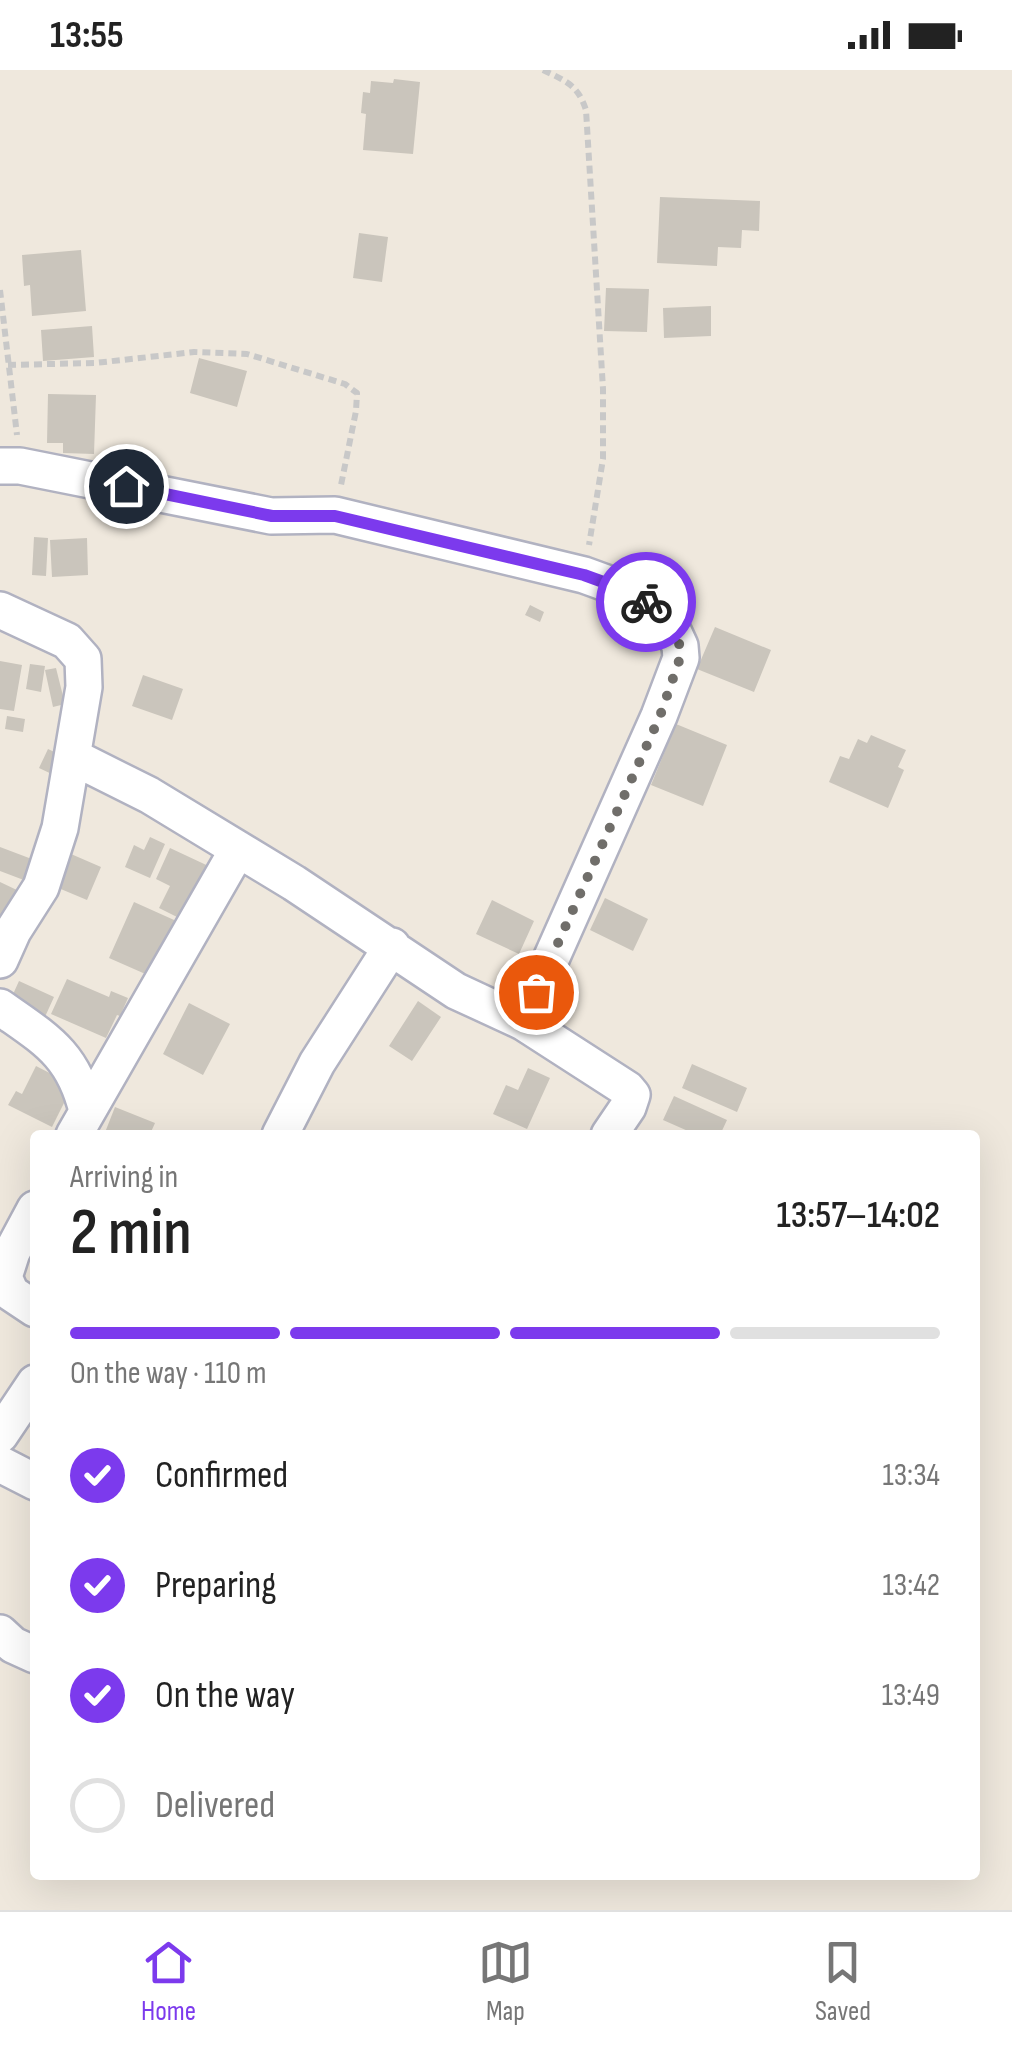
<!DOCTYPE html>
<html lang="en">
<head>
<meta charset="utf-8">
<style>
  :root { --surface:#fff; --page:#f2f2f2; --text:#222; --muted:#767676; --line:#e0e0e0; --accent:#7c3aed }
  body { margin:0; font-family:"Sofia Sans Condensed",sans-serif; background:var(--page); color:var(--text); height:100vh; display:flex; flex-direction:column; font-size:38px; white-space:nowrap }
  * { box-sizing:border-box; margin:0 }
  p { font-size:32px; color:var(--muted) }
  .icon { flex:none; width:55px; height:55px; fill:none; stroke:currentColor; stroke-width:2; stroke-linecap:round; stroke-linejoin:round }
  .map { position:relative; flex:1; overflow:hidden }
  .sheet { position:absolute; left:30px; top:1060px; width:950px; height:750px; display:flex; flex-direction:column; background:var(--surface); border-radius:10px; box-shadow:0 10px 40px #0002 }
  .sheet>* { flex:none }
  .pin { position:absolute; display:grid; place-items:center; width:85px; height:85px; color:#fff; margin:-42px; border:5px solid #fff; border-radius:50%; box-shadow:0 2px 10px #0007 }
  .courier { position:absolute; display:grid; place-items:center; width:100px; height:100px; margin:-50px; border:8px solid #7c3aed; border-radius:50%; background:#fff; color:#222; box-shadow:0 2px 12px #0007 }
  .headline em { font-style:normal; font-weight:600 }
  .headline div { display:flex; flex-direction:column-reverse }
  .headline { display:flex; align-items:center; justify-content:space-between; height:170px; padding:0 40px }
  h1 { font-size:65px; font-weight:600; line-height:75px }
  .bar { display:grid; grid-template-columns:repeat(4,1fr); gap:15px 10px; align-content:center; height:120px; padding:0 40px }
  .bar i { height:12px; border-radius:8px; background:var(--line) }
  .bar .current { background:var(--accent) }
  .bar p { grid-column:span 4 }
  ol { padding:0 40px; list-style:none }
  li { display:flex; align-items:center; gap:30px; height:110px }
  li p { margin-inline-start:auto }
  li .icon { padding:10px; border-radius:50%; background:var(--accent); color:#fff; stroke-width:4 }
  li:last-child { color:var(--muted) }
  li i { width:55px; height:55px; border:5px solid var(--line); border-radius:50% }
  .status { display:flex; justify-content:space-between; align-items:center; height:70px; padding:0 50px; background:var(--surface); direction:ltr }
  .status svg { height:28px; fill:currentColor }
  .tabs { display:flex; justify-content:space-around; align-items:center; height:140px; border-top:2px solid var(--line); background:var(--surface); font-size:28px; color:var(--muted) }
  .tabs a { display:grid; justify-items:center; gap:5px }
  .tabs .current { color:var(--accent) }
  .map>svg:first-child { display:block }
  .building { fill:#cac5bc }
  .lines { fill:none; stroke-linecap:round; stroke-linejoin:round }
  .minor-casing { stroke:#b1b2c1; stroke-width:40 }
  .path { stroke:#c8c8c8; stroke-width:6; stroke-dasharray:8 5; stroke-linecap:butt }
  .minor { stroke:#fff; stroke-width:35 }
  .done { stroke:#706e6a; stroke-width:10; stroke-dasharray:0 18 }
  .route { stroke:#7c3aed; stroke-width:12 }
</style>
</head>
<body>
<div class="status"><b>13:55</b><svg viewBox="0 0 49 12"><path d="M0 12V9h3v3zM5 12V6h3v6zM10 12V3h3v9zM15 12V0h3v12zM26 1h20v11H26zM47 4h2v5h-2z"/></svg></div>
<div class="map">
<svg width="1012" height="1840" viewBox="0 0 1012 1840">
  <rect width="100%" height="100%" fill="#efe8dd"/>
  <path class="building" d="M394,9l26,3 -7,72 -50,-4 3,-36 -5,-1 2,-21 7,1 1,-12 22,2z
    M660,127l100,4 -1,30 -17,-1 -1,18 -23,-1 -1,19 -60,-3z
    M359,163l29,4 -6,45 -29,-4z
    M81,180l5,61 -54,5 -2,-31 -6,1 -2,-31z
    M606,218l43,1 -2,43 -43,-1z
    M711,236v30l-47,2 -1,-30z
    M92,256l2,31 -51,4 -2,-31z
    M199,288l48,13 -10,36 -47,-14z
    M48,324l48,1 -2,59 -31,-1v-10h-16z
    M34,467l14,1 -2,38 -14,-1z
    M87,468l1,37 -36,2 -2,-37z
    M530,535l14,7 -4,10 -15,-7z
    M715,557l56,23 -17,42 -57,-23z
    M0,591l22,4 -8,46 -14,-2z
    M30,594l15,2 -4,26 -15,-3z
    M56,598l9,36 -12,3 -8,-37z
    M143,605l40,14 -11,31 -40,-14z
    M7,646l18,3 -2,13 -18,-3z
    M676,654l51,21 -24,61 -52,-21z
    M871,665l35,15 -8,17 6,3 -16,38 -59,-26 11,-26 9,3 9,-20 9,4z
    M48,679l19,9 -9,19 -19,-9z
    M150,767l15,7 -15,34 -25,-11 9,-22 10,5z
    M0,777l37,14 -8,21 -29,-11z
    M170,778l47,22 -26,54 -32,-16 11,-22 -14,-7z
    M71,784l30,13 -14,33 -31,-13z
    M0,812l19,9 -19,39z
    M605,828l43,21 -15,32 -43,-21z
    M492,830l42,21 -15,33 -43,-20z
    M134,832l49,22 -24,56 -50,-22z
    M67,909l42,18 2,-6 17,7 -8,18 -3,-1 -11,23 -55,-24z
    M19,911l35,16 -10,22 -35,-16z
    M418,931l23,16 -29,44 -23,-15z
    M189,933l41,21 -27,51 -40,-21z
    M692,994l55,24 -10,24 -55,-24z
    M36,996l37,19 -21,42 -44,-22 8,-14 6,3z
    M528,998l22,10 -23,51 -34,-15 13,-29 12,5z
    M674,1026l53,24 -7,15h-23l-34,-15z
    M115,1037l40,16 -4,9 7,3h-54z"/>
  <g class="lines">
    <g class="minor-casing">
      <path id="minor" d="M0,396h20l251,50 64,-1 249,60 44,16 24,15 22,27 6,13 1,12 -22,58 -136,306
        M0,540l67,31 16,18 1,28 -24,141 -19,59 -28,44 -13,29
        M73,687l76,38 145,88 162,108 67,31 104,67 5,6 -4,12 -19,28
        M0,937c45,32 73,46 87,104
        M74,1065l164,-286
        M280,1065l37,-72 75,-117
        M35,1139l-23,43 -8,25 7,16 24,16
        M0,1365l35,-52
        M0,1394l35,18
        M0,1563l13,12 22,10"/>
    </g>
    <path class="path" d="M543,0c23,11 35,15 43,40l17,279v70l-14,86
      M0,220l17,145
      M8,295l87,-2 99,-11 53,2 98,30 12,9 -1,18 -15,74"/>
    <use href="#minor" class="minor"/>
  </g>
  <g class="lines">
    <path class="done" d="M536,922l124,-276 20,-58v-12l-6,-13 -22,-27 -6,-4"/>
    <path class="route" d="M126,416l146,30h63l249,59 44,16 18,11"/>
  </g>
</svg>
<div class="pin" style="left:536px;top:922px;background:#ea580c"><svg class="icon" aria-label="bag" viewBox="0 0 24 24"><path d="M5 8h14l-1 12H6zM9 8a3 3 0 0 1 6 0"/></svg></div>
<div class="pin" style="left:126px;top:416px;background:#1f2937"><svg class="icon" aria-label="home" viewBox="0 0 24 24"><path d="M3 11l9-7 9 7M6 9v11h12V9"/></svg></div>
<div class="courier" style="left:646px;top:532px"><svg class="icon" aria-label="bike" viewBox="0 0 24 24"><circle cx="6" cy="16" r="4"/><circle cx="18" cy="16" r="4"/><path d="M6 16l4-8h5l3 8M10 8l3 8H6M13 5h3"/></svg></div>
<section class="sheet">
<div class="headline"><div><h1>2 min</h1><p>Arriving in</p></div><em>13:57–14:02</em></div>
<div class="bar"><i class="current"></i><i class="current"></i><i class="current"></i><i></i><p>On the way · 110 m</p></div>
<ol>
<li><svg class="icon" aria-label="check" viewBox="0 0 24 24"><path d="M5 12l5 5 9-10"/></svg>Confirmed<p>13:34</p></li>
<li><svg class="icon" aria-label="check" viewBox="0 0 24 24"><path d="M5 12l5 5 9-10"/></svg>Preparing<p>13:42</p></li>
<li><svg class="icon" aria-label="check" viewBox="0 0 24 24"><path d="M5 12l5 5 9-10"/></svg>On the way<p>13:49</p></li>
<li><i></i>Delivered</li>
</ol>
</section>
</div>
<nav class="tabs">
<a class="current"><svg class="icon" aria-label="home" viewBox="0 0 24 24"><path d="M3 11l9-7 9 7M6 9v11h12V9"/></svg>Home</a>
<a><svg class="icon" aria-label="map" viewBox="0 0 24 24"><path d="M3 6l6-2 6 2 6-2v14l-6 2-6-2-6 2zM9 4v14M15 6v14"/></svg>Map</a>
<a><svg class="icon" aria-label="saved" viewBox="0 0 24 24"><path d="M7 4h10v16l-5-4-5 4z"/></svg>Saved</a>
</nav>
</body>
</html>
